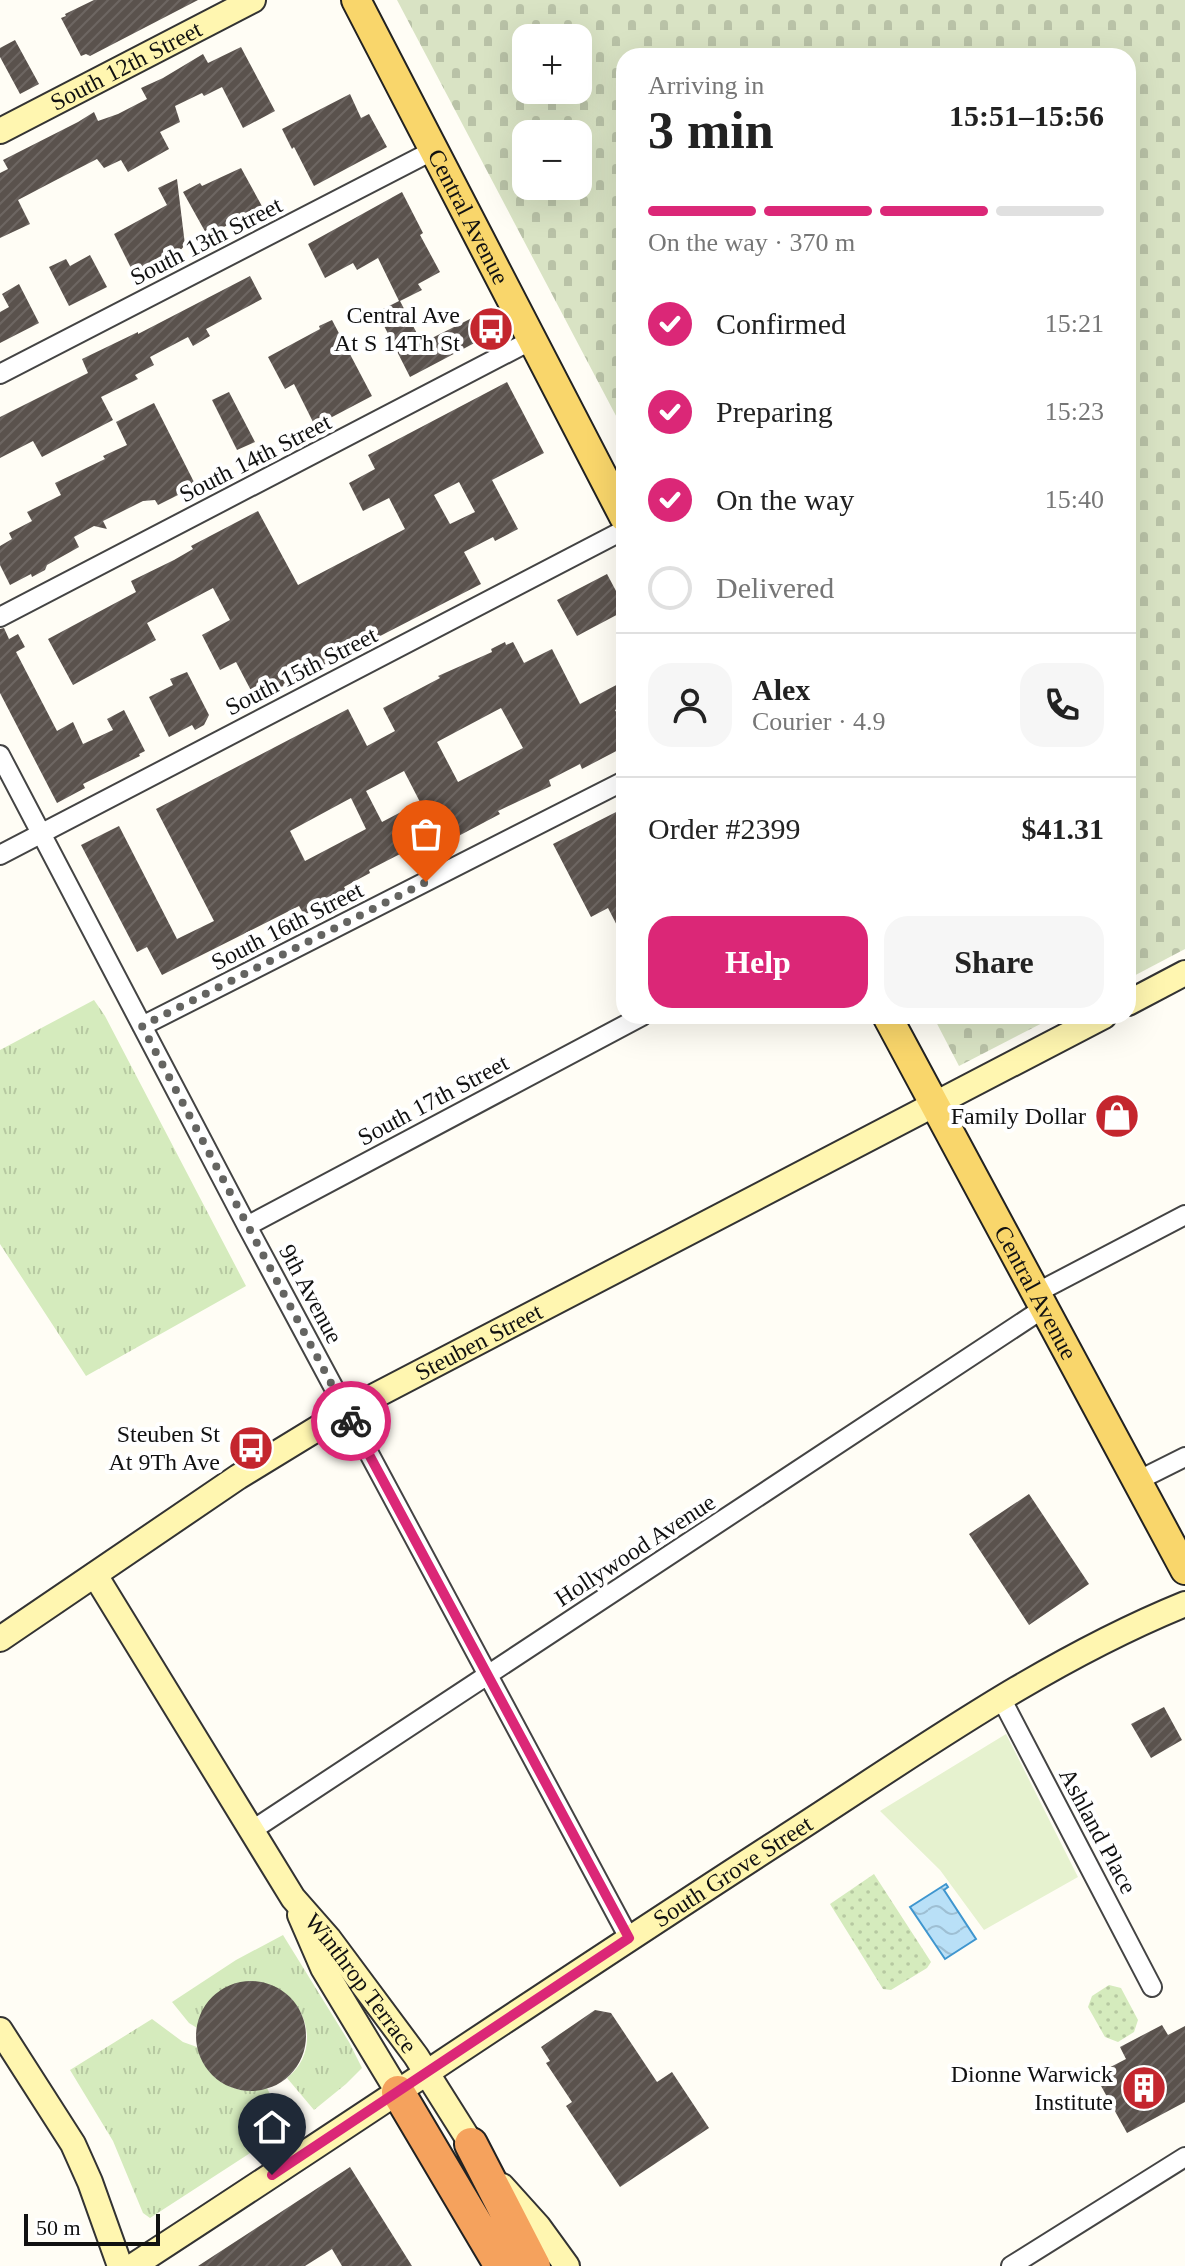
<!DOCTYPE html>
<html lang="en">
<head>
<meta charset="utf-8">
<style>
  :root { --surface:#fff; --page:#f6f6f6; --text:#222; --muted:#767676; --line:#e0e0e0; --accent:#db2777 }
  body { margin:0; font-family:Georgia,serif; background:var(--page); color:var(--text); height:100vh; display:flex; flex-direction:column; font-size:30px; white-space:nowrap }
  * { box-sizing:border-box; margin:0 }
  p { font-size:26px; color:var(--muted) }
  .icon { flex:none; width:44px; height:44px; fill:none; stroke:currentColor; stroke-width:2; stroke-linecap:round; stroke-linejoin:round }
  .map { position:relative; flex:1; overflow:hidden }
  .side { position:absolute; left:616px; top:48px; width:520px; height:976px; display:flex; flex-direction:column; background:var(--surface); border-radius:24px; box-shadow:0 8px 32px #0002 }
  .side>* { flex:none }
  .controls { position:absolute; left:512px; top:24px; display:grid; gap:16px }
  .controls a { display:grid; place-items:center; width:80px; height:80px; border-radius:16px; background:var(--surface); box-shadow:0 8px 32px #0002; font-size:40px }
  .scale { position:absolute; left:24px; bottom:20px; width:136px; box-sizing:border-box; padding-left:8px; border:4px solid #111; border-top:0; font-size:22px; line-height:28px; white-space:nowrap; color:#111; -webkit-text-stroke:6px #fff; paint-order:stroke }
  .pin { position:absolute; display:grid; place-items:center; width:68px; height:68px; color:#fff; margin:-82px -34px; border-radius:50% 50% 50% 0; rotate:-45deg; box-shadow:0 0 8px #0007 }
  .pin .icon { rotate:45deg }
  .courier { position:absolute; display:grid; place-items:center; width:80px; height:80px; margin:-40px; border:6px solid #db2777; border-radius:50%; background:#fff; color:#222; box-shadow:0 2px 10px #0007 }
  .overview em { font-style:normal; font-weight:700 }
  .overview div { display:flex; flex-direction:column-reverse }
  .overview { display:flex; align-items:center; justify-content:space-between; height:136px; padding:0 32px }
  h1 { font-size:52px; font-weight:700; line-height:60px }
  .bar { display:grid; grid-template-columns:repeat(4,1fr); gap:12px 8px; align-content:center; height:96px; padding:0 32px }
  .bar i { height:10px; border-radius:6px; background:var(--line) }
  .bar .selected { background:var(--accent) }
  .bar p { grid-column:span 4 }
  .line { display:flex; align-items:center; gap:20px; padding:0 32px; border-top:2px solid var(--line) }
  .line div { flex:1 }
  .round { display:grid; place-items:center; flex:none; width:84px; height:84px; border-radius:24px; background:var(--page) }
  ol { padding:0 32px; list-style:none }
  li { display:flex; align-items:center; gap:24px; height:88px }
  li p { margin-inline-start:auto }
  li .icon { padding:8px; border-radius:50%; background:var(--accent); color:#fff; stroke-width:4 }
  li:last-child { color:var(--muted) }
  li i { width:44px; height:44px; border:4px solid var(--line); border-radius:50% }
  .primary-button { display:flex; gap:16px; margin-top:auto; padding:16px 32px }
  .primary-button a { flex:1; height:92px; border-radius:24px; background:var(--accent); color:#fff; font-size:32px; font-weight:700; line-height:92px; text-align:center }
  .primary-button a+a { background:var(--page); color:var(--text) }
  .map>svg:first-child { display:block }
  .grass { fill:url(#grass-tufts) }
  .cemetery { fill:url(#cemetery-stones); fill-rule:evenodd }
  .park { fill:url(#park-dots) }
  .pitch { fill:#e6f2cf }
  .water { fill:url(#water-waves); stroke:#3f96cf; stroke-width:2 }
  .building { fill:url(#building-hatch); fill-rule:evenodd }
  .lines { fill:none; stroke-linecap:round; stroke-linejoin:round }
  .street-casing { stroke:#444; stroke-width:22 }
  .secondary-casing { stroke:#333; stroke-width:28 }
  .primary-casing { stroke:#222; stroke-width:32 }
  .highway-casing { stroke:#222; stroke-width:36 }
  .street { stroke:#fff; stroke-width:18 }
  .secondary { stroke:#fff6b0; stroke-width:24 }
  .primary { stroke:#f9d66b; stroke-width:28 }
  .highway { stroke:#f5a25d; stroke-width:32 }
  .done { stroke:#646461; stroke-width:8; stroke-dasharray:0 14.4 }
  .route { stroke:#db2777; stroke-width:10 }
  .labels { text-anchor:middle; stroke-width:8; stroke-linejoin:round; paint-order:stroke }
  .street-label { font-size:24px; fill:#111; stroke:#fff }
  .poi-label { font-size:24px; fill:#111; stroke:#fff; text-anchor:end }
</style>
</head>
<body>
<div class="map">
<svg width="1185" height="2266" viewBox="0 0 1185 2266">
  <defs>
    <pattern id="grass-tufts" width="24" height="20" patternUnits="userSpaceOnUse" patternTransform="scale(2)"><rect width="24" height="20" fill="#d5ebbd"/><path d="M3 7l-1-3M5 7V3M7 7l1-3M15 17l-1-3M17 17v-4M19 17l1-3" fill="none" stroke="#b6c8a1"/></pattern>
    <pattern id="cemetery-stones" width="16" height="16" patternUnits="userSpaceOnUse" patternTransform="scale(2)"><rect width="16" height="16" fill="#d9e3c4"/><path d="M2 7V4a2 2 0 0 1 4 0v3zM10 15v-3a2 2 0 0 1 4 0v3z" fill="#b9c2a7"/></pattern>
    <pattern id="park-dots" width="8" height="8" patternUnits="userSpaceOnUse" patternTransform="scale(2)"><rect width="8" height="8" fill="#d5ebbd"/><path d="M2 2h.1M6 6h.1" fill="none" stroke="#b6c8a1" stroke-width="1.8" stroke-linecap="round"/></pattern>
    <pattern id="water-waves" width="16" height="10" patternUnits="userSpaceOnUse" patternTransform="scale(2)"><rect width="16" height="10" fill="#b9e0f7"/><path d="M0 5q4-4 8 0t8 0" fill="none" stroke="#9ebfd3"/></pattern>
    <pattern id="building-hatch" width="6" height="6" patternUnits="userSpaceOnUse" patternTransform="scale(2)"><rect width="6" height="6" fill="#5a524d"/><path d="M-1 1l2-2M0 6l6-6M5 7l2-2" fill="none" stroke="#6d6662"/></pattern>
  </defs>
  <rect width="100%" height="100%" fill="#fffdf5"/>
  <path class="grass" d="M94,1000l11,16 141,270 -160,90 -86,-132v-194z
    M283,1935l66,107 13,26 -16,16 -32,26 -27,-32c46,-37 6,-109 -51,-94 -23,7 -32,22 -39,44l-8,-5 -17,-21 64,-42z
    M152,2019l31,23 14,5c12,31 35,51 70,41l20,41 -137,89 -7,-5 -30,-72 -43,-71z"/>
  <path class="cemetery" d="M397,0h788v949l-57,30v-923h-504v375zM526,38h52v52h-52zM526,134h52v52h-52z
    M933,1016h123l-97,50z"/>
  <path class="park" d="M874,1874l57,88 -4,6 -36,22 -8,-1 -53,-85z
    M1109,1985l12,3 17,32 -4,12 -16,10 -13,-5 -17,-30 4,-11z"/>
  <path class="pitch" d="M1006,1734l72,143 -94,53 -44,-60 -60,-59z"/>
  <path class="water" d="M946,1884l2,3 -4,3 32,49 -31,20 -35,-52z"/>
  <path class="building" d="M94,0h104l-108,56 -4,-2 -5,2 -20,-38 5,-2 -1,-2z
    M15,40l24,44 -19,10 -20,-37v-9z
    M241,47l34,64 -32,17 -21,-41 -18,9 -2,-3 -27,13 5,16 -20,10 9,17 -41,23 -7,-12 -17,8 -7,-9 -39,20 -40,21 12,24 -30,14v-65l8,-4 -5,-9 75,-38 16,-10 4,9 20,-7 29,-15 -6,-11 22,-10 40,-24 5,9z
    M350,94l11,24 8,-4 18,33 -73,39 -20,-39 -2,2 -10,-20z
    M241,168l22,40 -56,27 -24,-43 17,-9 2,3z
    M177,179l8,66 -13,15 -2,-3 -14,7 -4,-2 -19,10 -19,-38 53,-29 -9,-17z
    M402,192l21,41 -3,2 20,37 -22,12 4,6 -22,11 22,42 52,-26 10,21 -74,39 -33,-65 22,-11 -21,-43 -21,12 -4,-7 -28,15 -17,-34z
    M90,255l17,32 -38,19 -20,-39 17,-8 4,7z
    M250,276l12,23 -56,30 4,7 -17,10 -5,-9 -38,20 4,8 -19,10 3,4 -37,18 12,23 -71,37 -9,-16 -33,17v-41l88,-44 -6,-14 56,-27v2z
    M19,284l20,39 -39,20v-31l9,-5 -7,-13z
    M332,320l40,76 -57,30 -21,-42 -9,5 -17,-32 52,-28 -1,-3z
    M507,382l37,71 -52,27 26,49 -23,12 -2,-4 -29,15 17,32 -225,116 -20,-38 -16,8 -18,-35 28,-15 -17,-32 -66,35 9,17 -83,45 -25,-46 88,-47 -5,-11 43,-21 19,-11 -2,-3 67,-35 40,74 107,-56 -16,-31 -26,13 -14,-28 26,-14 -7,-14zM459,482l16,30 -25,12 -16,-29z
    M229,392l26,50 -18,8 -25,-50z
    M154,403l42,83 -38,19 -3,-5 -12,1 -40,20 4,8 -13,-3 -20,11 5,10 -32,18 -2,5 -13,7 -1,-3 -21,11 -10,-20v-19l12,-7 -3,-6 23,-12 -5,-9 34,-17 -6,-12 50,-24 -2,-3 24,-11 -11,-23z
    M607,574l17,32v5l-47,25 -20,-36z
    M4,628l5,11 9,-5 7,13 -9,5 41,79 16,-9 10,22 30,-14 -6,-11 17,-9 21,41 -6,3 1,2 -57,28 2,4 -28,15 -57,-110v-64z
    M505,642l1,3 7,-3 11,21 28,-14 28,55 44,-23v24l-9,5 9,16v21l-42,22 -2,-5 -31,16 2,6 -53,25 2,3 -68,36 -3,-6 -25,13 -2,-4 -33,17 1,3 -26,14 3,5 -43,23 -5,-9 -137,69 -15,-28 -10,5 -56,-107 38,-19 58,113 37,-18 -58,-112 192,-100 19,37 28,-15 -12,-23 57,-30 -2,-2 54,-24 -1,-3zM501,708l22,40 -65,34 -21,-40zM404,771l16,31 -38,20 -16,-31zM351,798l15,31 -61,32 -15,-30z
    M187,672l22,43 -5,10 -9,5 -3,-5 -23,12 -20,-40 24,-12 -3,-6z
    M624,808v131l-16,-31 -17,9 -38,-73z
    M1029,1494l60,90 -60,41 -60,-91z
    M1164,1707l18,33 -31,18 -20,-34z
    M196 2036a55 55 0 1 1 110 0a55 55 0 1 1-110 0Z
    M595,2010l16,3 46,69 15,-10 37,56 -89,59 -54,-81 6,-4 -26,-39 4,-2 -9,-14z
    M1162,2025l6,10 17,-9v76l-58,31 -32,-58 31,-16 -6,-12z
    M350,2167l62,99h-70l-10,-17 -27,17h-107z"/>
  <g class="lines">
    <g class="street-casing">
      <path id="street" d="M0,374l434,-224
        M0,617l532,-277
        M0,755l247,471 382,712
        M0,855l624,-325
        M142,1026l482,-245
        M247,1226l395,-210
        M1036,1293l149,-78
        M1137,1481l48,-24
        M1001,1698l151,289
        M251,1831l793,-523
        M1011,2266l174,-109"/>
    </g>
    <g class="secondary-casing">
      <g id="secondary">
        <path id="s1" d="M0,131l253,-131"/>
        <path d="M1128,1003l57,-30"/>
        <path id="s2" d="M95,1575l198,323 36,41 87,117 63,100"/>
        <path id="s3" d="M0,1639l238,-162 108,-66 758,-395"/>
        <path d="M300,1915l23,53 75,124"/>
        <path d="M0,2030l73,114 17,38 30,84"/>
        <path d="M502,2186l36,40 29,40"/>
        <path id="s4" d="M133,2266c217,-141 431,-286 648,-426 131,-84 259,-177 404,-236"/>
      </g>
    </g>
    <g class="primary-casing">
      <g id="primary">
        <path id="s5" d="M356,0l268,517"/>
        <path id="s6" d="M887,1016l298,554"/>
      </g>
    </g>
    <g class="highway-casing">
      <path id="highway" d="M398,2092l103,174
        M471,2144l63,122"/>
    </g>
    <use href="#street" class="street"/>
    <use href="#secondary" class="secondary"/>
    <use href="#primary" class="primary"/>
    <use href="#highway" class="highway"/>
  </g>
  <g class="lines">
    <path class="done" d="M351,1421l-209,-395 284,-144"/>
    <path class="route" d="M272,2175l357,-237 -278,-517"/>
  </g>
  <defs>
    <g id="bus-disc" transform="scale(2.3)"><circle r="9.5" fill="#c4262e" stroke="#fff"/><path d="M-5-6H5V4H4V6H2V4H-2V6H-4V4H-5ZM-3.5-4V0h7V-4ZM-3.5 1.2v1.5H-2V1.2ZM2 1.2v1.5H3.5V1.2Z" fill="#fff"/></g>
    <g id="shop-disc" transform="scale(2.3)"><circle r="9.5" fill="#c4262e" stroke="#fff"/><path d="M-5-2.5h2.3a2.7 3.5 0 0 1 5.4 0H5L5.5 6h-11ZM-1.5-2.5h3a1.5 2.3 0 0 0-3 0Z" fill="#fff"/></g>
    <g id="building-disc" transform="scale(2.3)"><circle r="9.5" fill="#c4262e" stroke="#fff"/><path d="M-4-6H4V6H1V3H-1V6H-4ZM-2.5-4.3h1.7v1.8h-1.7ZM.8-4.3h1.7v1.8H.8ZM-2.5-1h1.7V.8h-1.7ZM.8-1h1.7V.8H.8Z" fill="#fff"/></g>
  </defs>
  <g fill-rule="evenodd">
    <use href="#bus-disc" x="491" y="329"/>
    <use href="#shop-disc" x="1117" y="1116"/>
    <use href="#bus-disc" x="251" y="1448"/>
    <use href="#building-disc" x="1144" y="2088"/>
  </g>
  <g class="labels">
    <g class="street-label">
      <text dy="8" stroke="none"><textPath href="#s1" startOffset="142">South 12th Street</textPath></text>
      <text dy="8" stroke="none"><textPath href="#s5" startOffset="244">Central Avenue</textPath></text>
      <text transform="translate(206 241) rotate(-27)" y="8">South 13th Street</text>
      <text transform="translate(255 458) rotate(-27)" y="8">South 14th Street</text>
      <text transform="translate(301 671) rotate(-27)" y="8">South 15th Street</text>
      <text transform="translate(287 926) rotate(-27)" y="8">South 16th Street</text>
      <text transform="translate(433 1100) rotate(-28)" y="8">South 17th Street</text>
      <text dy="8" stroke="none"><textPath href="#s6" startOffset="314">Central Avenue</textPath></text>
      <text transform="translate(311 1294) rotate(62)" y="8">9th Avenue</text>
      <text dy="8" stroke="none"><textPath href="#s3" startOffset="564">Steuben Street</textPath></text>
      <text transform="translate(635 1550) rotate(-33)" y="8">Hollywood Avenue</text>
      <text transform="translate(1098 1831) rotate(62)" y="8">Ashland Place</text>
      <text dy="8" stroke="none"><textPath href="#s4" startOffset="718">South Grove Street</textPath></text>
      <text dy="8" stroke="none"><textPath href="#s2" startOffset="488">Winthrop Terrace</textPath></text>
    </g>
    <g class="poi-label">
      <text x="460" y="323">Central Ave<tspan x="460" dy="28">At S 14Th St</tspan></text>
      <text x="1086" y="1124">Family Dollar</text>
      <text x="220" y="1442">Steuben St<tspan x="220" dy="28">At 9Th Ave</tspan></text>
      <text x="1113" y="2082">Dionne Warwick<tspan x="1113" dy="28">Institute</tspan></text>
    </g>
  </g>
</svg>
<div class="controls">
<a>+</a>
<a>−</a>
</div>
<div class="scale">50 m</div>
<div class="pin" style="left:426px;top:882px;background:#ea580c"><svg class="icon" aria-label="bag" viewBox="0 0 24 24"><path d="M5 8h14l-1 12H6zM9 8a3 3 0 0 1 6 0"/></svg></div>
<div class="pin" style="left:272px;top:2175px;background:#1f2937"><svg class="icon" aria-label="home" viewBox="0 0 24 24"><path d="M3 11l9-7 9 7M6 9v11h12V9"/></svg></div>
<div class="courier" style="left:351px;top:1421px"><svg class="icon" aria-label="bike" viewBox="0 0 24 24"><circle cx="6" cy="16" r="4"/><circle cx="18" cy="16" r="4"/><path d="M6 16l4-8h5l3 8M10 8l3 8H6M13 5h3"/></svg></div>
<section class="side">
<div class="overview"><div><h1>3 min</h1><p>Arriving in</p></div><em>15:51–15:56</em></div>
<div class="bar"><i class="selected"></i><i class="selected"></i><i class="selected"></i><i></i><p>On the way · 370 m</p></div>
<ol>
<li><svg class="icon" aria-label="check" viewBox="0 0 24 24"><path d="M5 12l5 5 9-10"/></svg>Confirmed<p>15:21</p></li>
<li><svg class="icon" aria-label="check" viewBox="0 0 24 24"><path d="M5 12l5 5 9-10"/></svg>Preparing<p>15:23</p></li>
<li><svg class="icon" aria-label="check" viewBox="0 0 24 24"><path d="M5 12l5 5 9-10"/></svg>On the way<p>15:40</p></li>
<li><i></i>Delivered</li>
</ol>
<div class="line" style="height:144px"><a class="round"><svg class="icon" aria-label="person" viewBox="0 0 24 24"><circle cx="12" cy="8" r="4"/><path d="M4 21q1-7 8-7t8 7"/></svg></a><div><b>Alex</b><p>Courier · 4.9</p></div><a class="round"><svg class="icon" aria-label="phone" viewBox="0 0 24 24"><path d="M5 4h4l2 5-3 2q2 4 5 5l2-3 5 2v4C11 20 4 13 5 4z"/></svg></a></div>
<div class="line" style="height:104px"><div>Order #2399</div><b>$41.31</b></div>
<div class="primary-button"><a>Help</a><a>Share</a></div>
</section>
</div>
</body>
</html>
